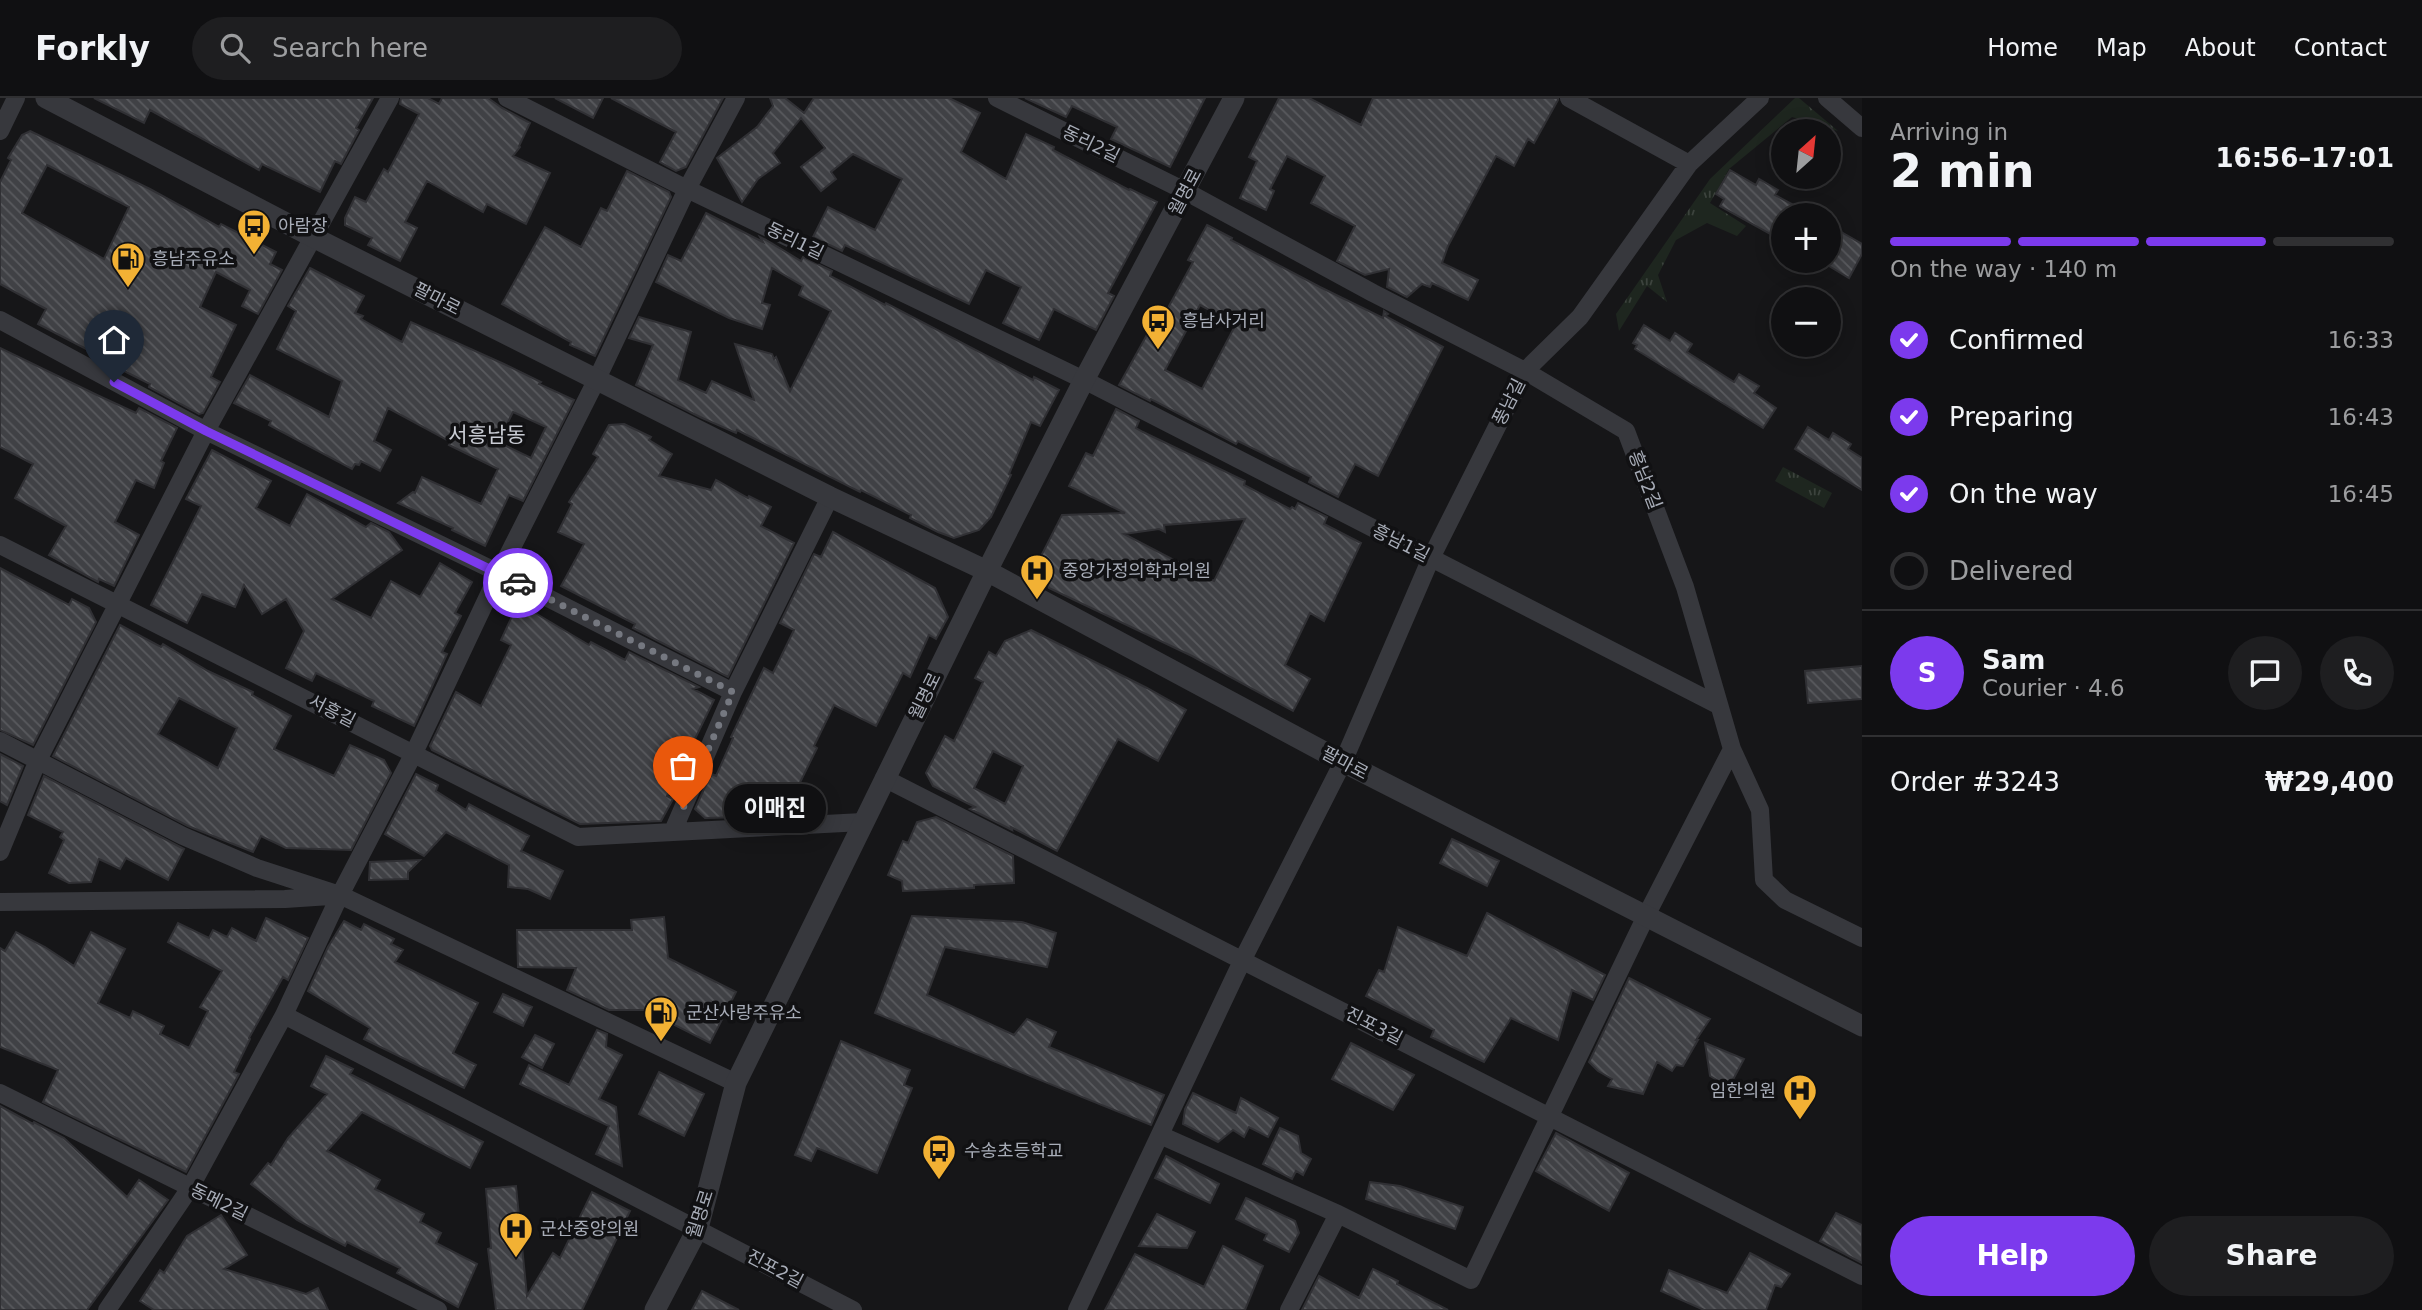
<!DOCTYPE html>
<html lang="en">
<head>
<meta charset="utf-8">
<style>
  :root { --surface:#101012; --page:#1e1e20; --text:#f1f3f6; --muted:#9c9d9f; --line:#303032; --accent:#7c3aed }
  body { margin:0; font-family:"DejaVu Sans","Noto Sans KR",sans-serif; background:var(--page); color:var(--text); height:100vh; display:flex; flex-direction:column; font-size:26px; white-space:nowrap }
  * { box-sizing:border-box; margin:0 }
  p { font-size:23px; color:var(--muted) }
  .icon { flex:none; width:38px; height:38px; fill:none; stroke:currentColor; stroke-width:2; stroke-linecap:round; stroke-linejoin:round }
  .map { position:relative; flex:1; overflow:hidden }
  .details { display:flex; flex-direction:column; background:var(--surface); width:560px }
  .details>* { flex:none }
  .needle { width:46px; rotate:27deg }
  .tools { position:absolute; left:1771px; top:21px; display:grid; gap:14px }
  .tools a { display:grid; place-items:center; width:70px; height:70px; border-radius:50%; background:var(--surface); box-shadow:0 4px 18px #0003,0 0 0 2px var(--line); font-size:35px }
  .pin { position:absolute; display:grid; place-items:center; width:60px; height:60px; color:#fff; margin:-72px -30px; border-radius:50% 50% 50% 0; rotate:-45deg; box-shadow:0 0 7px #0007 }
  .pin .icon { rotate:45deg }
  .courier { position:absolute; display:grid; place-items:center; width:70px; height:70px; margin:-35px; border:5px solid #7c3aed; border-radius:50%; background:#fff; color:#222; box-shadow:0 2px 9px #0007 }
  .bubble { position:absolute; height:49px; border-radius:24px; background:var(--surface); box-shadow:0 4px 18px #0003,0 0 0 2px var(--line); font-size:23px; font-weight:700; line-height:49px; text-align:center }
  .overview em { font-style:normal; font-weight:700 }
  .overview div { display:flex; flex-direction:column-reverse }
  .overview { display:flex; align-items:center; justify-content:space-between; height:119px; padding:0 28px }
  h1 { font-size:46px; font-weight:700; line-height:52px }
  .bar { display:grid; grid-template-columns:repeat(4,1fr); gap:10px 7px; align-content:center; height:84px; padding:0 28px }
  .bar i { height:9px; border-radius:5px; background:var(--line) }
  .bar .on { background:var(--accent) }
  .bar p { grid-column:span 4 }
  .line { display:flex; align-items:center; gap:18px; padding:0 28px; border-top:2px solid var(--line) }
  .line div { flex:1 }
  .round { display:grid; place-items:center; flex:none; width:74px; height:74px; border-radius:37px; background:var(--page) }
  ol { padding:0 28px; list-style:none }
  li { display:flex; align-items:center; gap:21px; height:77px }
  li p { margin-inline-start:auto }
  li .icon { padding:7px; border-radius:50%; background:var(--accent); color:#fff; stroke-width:4 }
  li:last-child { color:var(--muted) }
  li i { width:38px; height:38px; border:4px solid var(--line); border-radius:50% }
  .button { display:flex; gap:14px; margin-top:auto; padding:14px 28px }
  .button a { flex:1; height:80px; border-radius:42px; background:var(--accent); color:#fff; font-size:28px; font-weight:700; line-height:80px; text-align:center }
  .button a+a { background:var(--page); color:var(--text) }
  header { display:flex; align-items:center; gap:42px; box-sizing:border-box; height:98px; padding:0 35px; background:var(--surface); border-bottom:2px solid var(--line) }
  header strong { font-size:33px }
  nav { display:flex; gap:38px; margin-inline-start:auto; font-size:24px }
  .search { width:490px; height:63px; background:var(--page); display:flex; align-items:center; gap:18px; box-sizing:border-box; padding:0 24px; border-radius:38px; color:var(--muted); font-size:26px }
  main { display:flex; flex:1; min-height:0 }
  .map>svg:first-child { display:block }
  .grass { fill:url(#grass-tufts) }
  .building { fill:url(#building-back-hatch); stroke:#303034; stroke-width:2; fill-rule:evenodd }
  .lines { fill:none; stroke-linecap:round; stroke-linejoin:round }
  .minor { stroke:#37383d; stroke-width:18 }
  .tertiary { stroke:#37383d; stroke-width:21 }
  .done { stroke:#757880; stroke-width:7; stroke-dasharray:0 12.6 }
  .route { stroke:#7c3aed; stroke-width:9 }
  .labels { text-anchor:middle; stroke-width:7; stroke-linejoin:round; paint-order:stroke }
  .street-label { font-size:18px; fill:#a8adb8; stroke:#111113 }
  .poi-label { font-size:18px; fill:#a8adb8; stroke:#111113; text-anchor:start }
  .quarter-label { font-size:21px; fill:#c9ccd4; stroke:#111113 }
</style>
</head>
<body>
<header>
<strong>Forkly</strong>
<div class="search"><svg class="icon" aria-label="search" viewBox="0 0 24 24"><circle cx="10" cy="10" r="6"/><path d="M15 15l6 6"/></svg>Search here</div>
<nav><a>Home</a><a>Map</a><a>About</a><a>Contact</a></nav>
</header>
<main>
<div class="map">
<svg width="1862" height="1212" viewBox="0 0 1862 1212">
  <defs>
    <pattern id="grass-tufts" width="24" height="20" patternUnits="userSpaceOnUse" patternTransform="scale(1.75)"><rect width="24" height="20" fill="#1e261f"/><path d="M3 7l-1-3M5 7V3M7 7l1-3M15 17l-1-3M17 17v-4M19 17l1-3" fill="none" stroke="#3c433d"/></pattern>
    <pattern id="building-back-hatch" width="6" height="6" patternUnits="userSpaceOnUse" patternTransform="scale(1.75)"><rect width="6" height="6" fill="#404145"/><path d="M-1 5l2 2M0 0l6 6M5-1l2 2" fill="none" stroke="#595a5e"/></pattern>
  </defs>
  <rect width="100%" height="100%" fill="#161618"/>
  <path class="grass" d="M1795,0h4l39,33 -46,-14 -63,52 -19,34 36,23 -9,10 -30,-13 -31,17 -18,35 9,27 -20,-16 -28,45 -3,-17 94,-135z
    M1783,369l49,26 -8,15 -49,-27z"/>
  <path class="building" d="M94,0h279l-17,30 3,2 -18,34 -6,-3 -15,31 -58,-28 -3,6 -109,-60 -6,13z
    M401,0h27l11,6 3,-6h46l14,10 28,15 -11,23 1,1 -7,9 37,17 -24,51 -39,-20 -4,8 -56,-31 -22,41 12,6 -17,33 -32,-16 4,-7 -27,-13v-7l10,-21 11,5 18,-33 4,3 31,-58 -19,-10z
    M555,0h48l-10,20z
    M611,0h112l-37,69 -10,4 -16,-9 16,-30z
    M770,0h15l19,15 10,-15h135l31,15 -19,39 45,27 20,-45 28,13 -1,3 76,40 1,-1 27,13 -49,91 6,3 -18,34 -42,-21 -15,31 -36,-17 18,-36 -35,-17 -17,34 -124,-59 -3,6 -29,-14 15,-30 47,23 27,-51 -49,-25 -22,18 5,7 -15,12 -20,-24 24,-19 -24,-30 -28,35 7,10 -22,16 -16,23 -25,-44 40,-31 16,-21z
    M1025,0h180l-35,69 -59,-28 6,-12 -45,-21 -6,11z
    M1279,0h30l52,27 12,-27h185v2l-24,43 -6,-4 -14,27 -18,-10 -48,90 -6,17 36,17 -10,20 -36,-17 -2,4 -8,-3 -15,13 -20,-10 2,-18 -24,6 -28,-14 18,-35 -44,-23 14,-27 -38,-20 -17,33 4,2 -8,19 -26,-12 17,-37 -8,-4z
    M30,33l120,58 69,38 2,-3 55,28 -6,12 12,6 -24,44 -16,-8 8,-16 -34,-18 -16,35 36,18 -25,52 9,5 -17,31 -4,1 -50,-27 1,-3 -28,-14 1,-2 -85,-44 8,-15 -46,-25v-102l11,-22 -3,-2 14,-23zM47,67l82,42 -25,52 -82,-46z
    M1730,72l26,15 3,-6 19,11 -3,5 37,20h-29v26l-63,-35 4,-7 -8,-5z
    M627,73l42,21 2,5 -76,159 -25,-11 1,-3 -69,-38 43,-77 36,20 20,-39 6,3z
    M706,115l57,29 -3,-5 6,3 35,21 2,-4 29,14 -2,5 6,3 49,26 1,-2 147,77 1,-3 25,13 -19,36 -9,-4 -22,52 2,1 -20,42 -12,13 -25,8 -16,-6 -28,-14 1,-3 -50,-25 -1,2 -123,-62 -1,3 -36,-16 -64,-32 17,-40 -24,-7 10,-21 52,15 -13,48 28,13 6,-12 42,19 -19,-56 37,10 2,5 2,-2 14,34 41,-80 -32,-16 4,-9 -31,-18 -10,35 8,2 -8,24 -33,-11 -73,-36 12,-27 13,6z
    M1207,127l25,13 -1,2 89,47 63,31 1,-7 4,3 -3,2 58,31 -65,129 -23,-12 -17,33 -29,-15 2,-5 -73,-36 -2,3 -85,-45 -1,2 -31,-16 39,-70 5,2 30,-55 -5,-2zM1200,207l36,19 -34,65 -37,-19z
    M1829,127l33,19v10l-13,24 -20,-12z
    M310,170l54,28 -9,17 8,3 -2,3 41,23 9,-20 93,42 37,18 -2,2 35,16 -51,101 -14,-6 -24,51 -33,-16 1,-2 -55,-25 15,-11 2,1 7,-16 59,27 17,-35 -49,-24 2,-3 -63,-34 -14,33 17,9 -11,21 -19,-10 -2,4 -4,-1 -3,5 -83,-44 2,-4 -37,-18 16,-28 79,42 13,-36 -65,-32 19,-38 -8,-5zM513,314l33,15 -15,31 -33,-16z
    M1644,227l26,16 5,-8 17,11 -5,8 47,30 5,-8 20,12 -5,7 22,15 -13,20 -128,-79 2,-4 -4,-2z
    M0,250l97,47 39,18 3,-5 38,20 -16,33 3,2 -10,25 -18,-8 -21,42 24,13 -25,51 -15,-7 -1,3 -49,-27 17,-29 -51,-28 18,-34 -33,-17z
    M1116,311l23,12 -3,7 7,4 102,49 -1,4 46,24 2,-2 3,2 3,-6 29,14 -3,7 37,19 -37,78 -14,-8 -25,52 25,14 -17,32 -101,-55 -143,-68 -10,-28 23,-45 63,-2 -56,-27 17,-33 7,3zM1245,421l-31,62 -90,-47 35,-5 6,3 -1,-7z
    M624,326l27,13 -2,3 23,14 -13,22 52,14 5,-10 32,18 1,-2 22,11 -10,19 33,17 -66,134 -95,-49 2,-4 -74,-38 23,-42 -26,-12 14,-28 -3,-2 29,-45 -5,-3 16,-29z
    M1808,329l21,13 4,-7 18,11 -3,5 14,9v32l-67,-41z
    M212,352l59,31 -15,27 34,18 17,-32 59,33 5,-4 18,9 13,18 -70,49 39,19 20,-37 29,16 20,-34 32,19 -17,31 6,3 -19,36 5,2 -33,72 -42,-20 2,-5 -58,-28 -4,8 -26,-13 18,-37 -18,-32 -24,15 -18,-29 -9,22 -33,-13 -15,29 -36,-18 50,-99 -15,-7z
    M833,434l102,56 13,29 -12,22 -7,-4 -19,42 -7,-4 -27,53 -42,-21 -20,41 3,2 -33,67h-11l-23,-11 -7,13 -38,1 -10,-9 9,-20 8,-15 4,2 17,-38 -2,-1 33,-69 9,5 21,-43 -14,-7 34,-69 7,3z
    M0,470l69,37 3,-6 17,9 7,14 -63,123 -33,-15z
    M525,509l64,38 2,-3 34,18 4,-8 70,35 -6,2 21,11 -47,96 6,3 -12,22 -81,3 -148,-74 -2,-4 26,-54 25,14 30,-61 -10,-5 14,-30z
    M120,527l41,22 2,-3 45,27 45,21 -1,3 39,21 -17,33 60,27 16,-31 34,15 7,13 -40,77 -65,-2 -25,-12 -8,16 -65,-26 -135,-70zM179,600l58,30 -19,40 -60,-34z
    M1031,532l116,58 39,22 -28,51 -40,-22 -61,112 -46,-24 1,3 -42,-21 5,-2 -42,-21 -7,-13 19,-37 9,5 29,-59 -8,-4 14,-26 7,4 9,-15zM993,653l30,15 -18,38 -31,-16z
    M1862,568v33l-54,4 -3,-32z
    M0,656l23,12 -16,39 -7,-4z
    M416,676l22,11 -2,6 30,19 3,-6 60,32 -8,15 42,20 -13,28 -22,-10 -20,-2 1,-22 -63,-33 -22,24 -39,-22z
    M44,678l140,73 -16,31 -42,-22 -6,11 -21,-10 -8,23 -22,1 -20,-10 15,-33 -4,-3 3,-5 -35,-17z
    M936,719l77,39 1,27 -40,2v3l-71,3 -1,-10 -14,-6 15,-34 5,2 9,-21z
    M1452,741l47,22 -12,25 -47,-23z
    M420,762l-12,12v7l-39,1 1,-18z
    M1487,815l118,62 -12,25 -21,-10 -14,50 -47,-22 -27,44 -53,-25 3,-7 -68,-34 13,-26 5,2 14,-45 69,29z
    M912,818l110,6 34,11 -9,34 -102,-20 -18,48 87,40 13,-16 29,13 -7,15 115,48 -13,30 -276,-112z
    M664,819l4,41 68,34 -26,51 -65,-33h-36l-42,-20 9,-22 -58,-1 -1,-37h115l-1,-10z
    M266,820l42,20 -20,42 -5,-3 -34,61 1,1 -16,33 5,2 -53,98 -143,-70 15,-32 -58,-23v-99l5,3 11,-19 29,15 29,19 17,-34 34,17 -27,54 32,15 3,-7 31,15 -4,8 29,14 19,-37 -8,-4 22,-36 -54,-29 10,-19 31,15 4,-8 14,7 5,-9 24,13z
    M344,823l17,9 3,-6 30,15 -3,5 12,6 -8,12 83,41 -25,50 23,12 -12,23 -100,-49 6,-11 -62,-37 20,-44z
    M1629,880l81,41 -14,21h2l-15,26 -7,-1 -4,6 -15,-9 -14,32 -35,-8 4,-7 -14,-8 -9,-9z
    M503,896l29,13 -9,19 -29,-14z
    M597,932l10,4 -1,13 16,8 -23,44 17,8 6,59 -26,-12 13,-28 -89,-42 9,-19 40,20z
    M535,937l19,9 -12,24 -20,-11z
    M841,943l69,29 -6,15 8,3 -35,85 -60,-25 -6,13 -16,-6z
    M1351,945l63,32 -21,35 -61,-31z
    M1705,945l39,16 -15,28 -19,-11z
    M326,958l27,13 -3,5 133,68 -13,26 -108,-56 -35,39 53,29 -5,9 49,25 -4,8 21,11 -5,10 41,21 -19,43 -61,-34 3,-5 -53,-26 -2,4 -48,-26 -46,-36 17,-21 3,2 17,-27 39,-44 -16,-8z
    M659,974l45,22 -20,42 -45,-22z
    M1193,995l43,20 5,-15 37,20 -10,19 -19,-10 -5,10 -11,-7 -15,12 -35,-18 2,-15z
    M0,1008l33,18 1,-2 30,16 63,59 12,-17 29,20 -81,110h-87z
    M1280,1030l18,8 3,17 10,6 -8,16 -7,-4 -4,8 -29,-15z
    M1556,1035l73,40 -20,38 -73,-40z
    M1166,1058l53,28 -9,19 -55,-25z
    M1370,1084l30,4 63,21 -8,22 -89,-30z
    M516,1088l11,110 26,-43 7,5 32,-66 38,19 -48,99h-86l-8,-61 3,-1 -5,-59z
    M1246,1100l49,23 4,12 -10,19 -25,-12 3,-6 -31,-15z
    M1836,1115l26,12v38l-42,-22z
    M1157,1116l38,18 -8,16 -48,-2z
    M221,1117l26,40 -23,14 82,25 12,-6 10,22h-174l-14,-9 20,-31 4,3 23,-37z
    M1223,1148l40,20 -18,44h-140l30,-56 69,33z
    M1750,1155l40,21 -9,13 -6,-2 -9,25h-62l-43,-19 8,-21 58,23z
    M1373,1171l25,12 -1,3 51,26h-146l17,-34 40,22z
    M702,1193l37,19h-47z"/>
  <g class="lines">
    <path class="minor" d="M507,0l180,91 397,191 634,325
      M997,0l188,93 188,102 152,78 101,60 59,156 47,162 28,61 4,70 21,20 77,38
      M1569,0l120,66
      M1827,0l35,30
      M0,33l16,-33
      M0,222l206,111 293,142 234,119
      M0,447l578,292 285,-15
      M0,643l183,95 74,32 83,27 396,188
      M884,680l978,498
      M673,733l60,-139 97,-195
      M0,754l38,-92 168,-329 184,-333
      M0,804l285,-3 45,-3
      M284,917l569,295
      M0,995l438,217
      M1160,1037l178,79 133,66 175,-364 86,-167
      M107,1212l83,-122 94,-173 56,-120 74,-142 85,-180 98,-194 90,-190 49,-91
      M1077,1212l166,-351 100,-197 88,-204 94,-187 55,-54 109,-153 71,-66
      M1289,1212l49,-96"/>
    <path class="tertiary" d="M46,0l265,138 519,261 157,74 356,191 519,264
      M655,1212l43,-82 38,-145 251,-512 97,-191 150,-282"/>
  </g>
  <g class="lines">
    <path class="done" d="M518,485l215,109 -50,116"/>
    <path class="route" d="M114,284l92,49 312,152"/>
  </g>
  <defs>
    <g id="bus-pin" transform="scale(1.75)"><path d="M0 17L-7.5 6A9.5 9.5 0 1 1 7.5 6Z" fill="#f2b134" stroke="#111113"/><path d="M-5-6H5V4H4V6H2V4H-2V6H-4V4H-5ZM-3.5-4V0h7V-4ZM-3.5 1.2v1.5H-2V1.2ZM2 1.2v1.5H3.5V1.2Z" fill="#111"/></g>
    <g id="fuel-pin" transform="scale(1.75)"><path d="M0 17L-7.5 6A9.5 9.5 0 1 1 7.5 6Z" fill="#f2b134" stroke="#111113"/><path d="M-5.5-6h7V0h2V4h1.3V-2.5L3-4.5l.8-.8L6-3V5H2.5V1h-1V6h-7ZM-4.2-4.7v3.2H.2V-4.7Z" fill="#111"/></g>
    <g id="hospital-pin" transform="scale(1.75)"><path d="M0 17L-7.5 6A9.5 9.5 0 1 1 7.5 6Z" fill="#f2b134" stroke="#111113"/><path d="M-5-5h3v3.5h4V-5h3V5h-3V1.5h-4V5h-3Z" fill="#111"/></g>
  </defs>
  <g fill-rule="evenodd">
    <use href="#bus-pin" x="254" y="128"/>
    <use href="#fuel-pin" x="128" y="161"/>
    <use href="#bus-pin" x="1158" y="223"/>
    <use href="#hospital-pin" x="1037" y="473"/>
    <use href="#fuel-pin" x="661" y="915"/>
    <use href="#hospital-pin" x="1800" y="993"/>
    <use href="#bus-pin" x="939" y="1053"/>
    <use href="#hospital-pin" x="516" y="1131"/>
  </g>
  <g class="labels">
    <g class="street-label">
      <text transform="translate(1091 46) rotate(26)" y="6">동리2길</text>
      <text transform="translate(1185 94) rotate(-62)" y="6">월명로</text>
      <text transform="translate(795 143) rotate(26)" y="6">동리1길</text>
      <text transform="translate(437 201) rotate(27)" y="6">팔마로</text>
      <text transform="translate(1509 304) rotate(-63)" y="6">풍남길</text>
      <text transform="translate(1645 382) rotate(69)" y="6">흥남2길</text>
      <text transform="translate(1401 445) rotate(27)" y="6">흥남1길</text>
      <text transform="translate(925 598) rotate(-64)" y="6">월명로</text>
      <text transform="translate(332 613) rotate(27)" y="6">서흥길</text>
      <text transform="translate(1345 665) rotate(28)" y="6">팔마로</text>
      <text transform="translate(1374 928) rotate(27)" y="6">진포3길</text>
      <text transform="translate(219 1104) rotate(26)" y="6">동메2길</text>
      <text transform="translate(700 1116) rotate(-72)" y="6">월명로</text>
      <text transform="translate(775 1171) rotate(28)" y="6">진포2길</text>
    </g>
    <g class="poi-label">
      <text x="278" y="134">아람장</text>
      <text x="152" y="167">흥남주유소</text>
      <text x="1182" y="229">흥남사거리</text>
      <text x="1062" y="479">중앙가정의학과의원</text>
      <text x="686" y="921">군산사랑주유소</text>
      <text x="1776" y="999" text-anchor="end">임한의원</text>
      <text x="964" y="1059">수송초등학교</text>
      <text x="540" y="1137">군산중앙의원</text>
    </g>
    <g class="quarter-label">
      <text x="487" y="344">서흥남동</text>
    </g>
  </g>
</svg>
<div class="tools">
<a><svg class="needle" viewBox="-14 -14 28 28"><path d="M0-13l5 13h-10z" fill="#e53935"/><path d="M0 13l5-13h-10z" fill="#9c9d9f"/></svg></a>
<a>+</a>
<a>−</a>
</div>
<div class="pin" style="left:683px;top:710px;background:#ea580c"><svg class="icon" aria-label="bag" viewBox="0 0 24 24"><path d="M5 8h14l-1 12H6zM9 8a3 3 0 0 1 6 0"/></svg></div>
<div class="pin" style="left:114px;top:284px;background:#1f2937"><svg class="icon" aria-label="home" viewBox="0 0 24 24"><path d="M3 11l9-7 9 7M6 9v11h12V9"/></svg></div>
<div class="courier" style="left:518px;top:485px"><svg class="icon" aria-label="car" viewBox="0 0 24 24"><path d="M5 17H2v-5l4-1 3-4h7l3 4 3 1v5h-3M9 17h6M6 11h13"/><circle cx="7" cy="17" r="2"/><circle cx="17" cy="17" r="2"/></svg></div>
<div class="bubble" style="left:724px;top:686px;width:102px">이매진</div>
</div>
<section class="details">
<div class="overview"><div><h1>2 min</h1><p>Arriving in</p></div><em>16:56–17:01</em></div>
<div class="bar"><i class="on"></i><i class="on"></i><i class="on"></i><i></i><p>On the way · 140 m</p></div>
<ol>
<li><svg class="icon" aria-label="check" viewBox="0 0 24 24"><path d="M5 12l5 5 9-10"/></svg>Confirmed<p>16:33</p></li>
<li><svg class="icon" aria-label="check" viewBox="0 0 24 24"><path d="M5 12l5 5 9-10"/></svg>Preparing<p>16:43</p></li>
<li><svg class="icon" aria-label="check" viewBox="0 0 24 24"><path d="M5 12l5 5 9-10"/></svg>On the way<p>16:45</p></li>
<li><i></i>Delivered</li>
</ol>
<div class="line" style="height:126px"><b class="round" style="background:var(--accent);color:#fff">S</b><div><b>Sam</b><p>Courier · 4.6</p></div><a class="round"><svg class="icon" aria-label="chat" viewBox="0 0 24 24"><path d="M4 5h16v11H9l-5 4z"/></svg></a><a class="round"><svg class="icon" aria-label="phone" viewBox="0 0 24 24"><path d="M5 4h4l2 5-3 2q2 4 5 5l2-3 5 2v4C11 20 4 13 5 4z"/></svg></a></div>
<div class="line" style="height:91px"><div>Order #3243</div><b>₩29,400</b></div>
<div class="button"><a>Help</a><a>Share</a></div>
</section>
</main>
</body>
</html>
